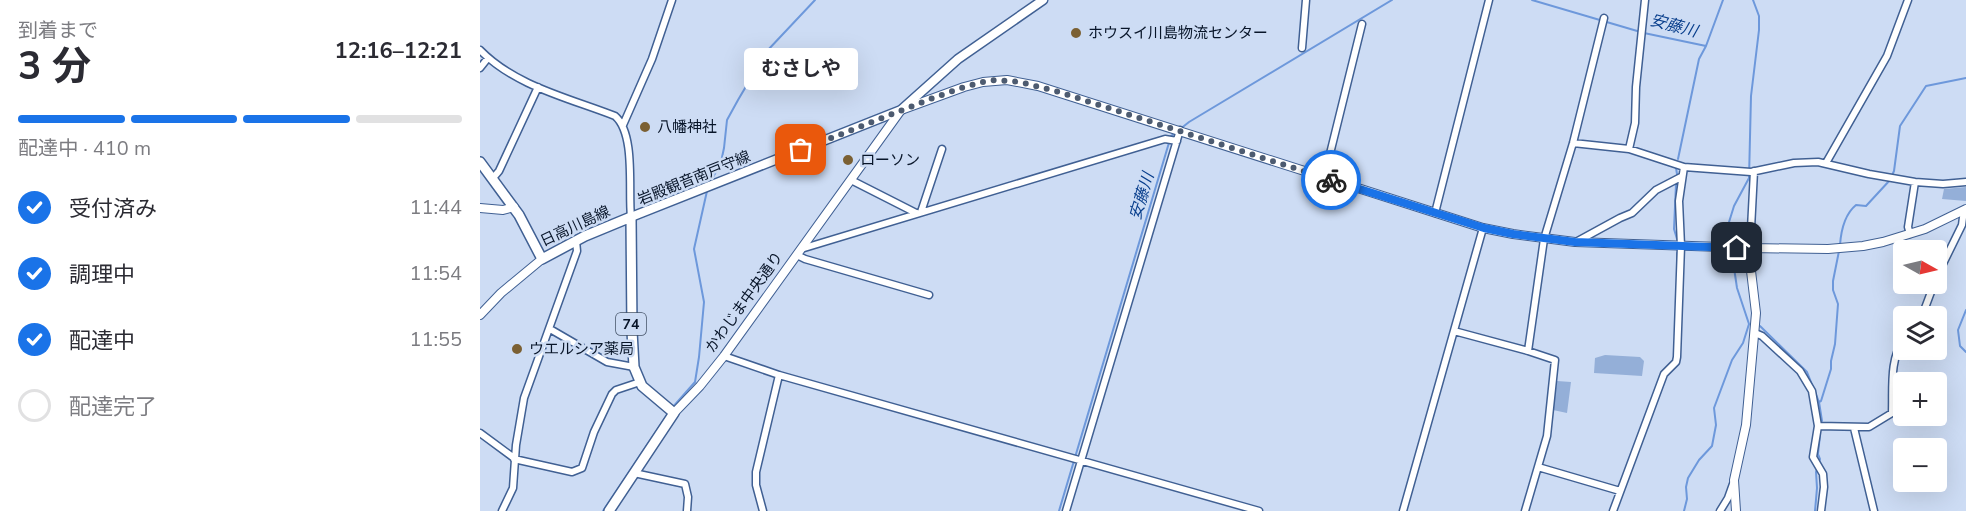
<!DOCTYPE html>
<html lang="ja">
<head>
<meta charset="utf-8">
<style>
  :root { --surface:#fff; --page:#f2f2f3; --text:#2b2b33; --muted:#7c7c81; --line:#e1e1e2; --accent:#1a73e8 }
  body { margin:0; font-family:"Nunito Sans","Noto Sans JP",sans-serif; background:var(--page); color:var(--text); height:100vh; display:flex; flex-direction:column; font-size:22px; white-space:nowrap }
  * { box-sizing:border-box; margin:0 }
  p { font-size:20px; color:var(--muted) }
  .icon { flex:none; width:33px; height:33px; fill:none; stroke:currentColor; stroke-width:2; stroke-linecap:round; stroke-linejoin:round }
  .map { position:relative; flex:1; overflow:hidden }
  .drawer { display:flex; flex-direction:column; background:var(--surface); width:480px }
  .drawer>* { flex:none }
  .needle { width:39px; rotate:98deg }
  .tools { position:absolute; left:1413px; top:240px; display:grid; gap:12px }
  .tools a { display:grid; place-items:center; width:54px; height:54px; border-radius:6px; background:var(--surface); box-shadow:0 6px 24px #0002; font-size:30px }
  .pin { position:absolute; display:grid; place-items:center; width:51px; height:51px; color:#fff; margin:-26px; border-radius:12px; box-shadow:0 3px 9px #0006 }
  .courier { position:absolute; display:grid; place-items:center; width:60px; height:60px; margin:-30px; border:4px solid #1a73e8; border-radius:50%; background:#fff; color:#222; box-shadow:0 2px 8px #0007 }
  .bubble { position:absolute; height:42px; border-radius:6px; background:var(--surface); box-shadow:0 6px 24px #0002; font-size:20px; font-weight:700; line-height:42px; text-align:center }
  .summary em { font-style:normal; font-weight:700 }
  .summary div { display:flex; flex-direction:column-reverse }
  .summary { display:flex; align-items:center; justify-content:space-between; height:102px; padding:0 18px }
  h1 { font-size:39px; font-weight:700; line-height:45px }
  .bar { display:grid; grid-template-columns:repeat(4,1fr); gap:9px 6px; align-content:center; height:72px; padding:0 18px }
  .bar i { height:8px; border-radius:4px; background:var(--line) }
  .bar .active { background:var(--accent) }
  .bar p { grid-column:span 4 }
  ol { padding:0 18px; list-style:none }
  li { display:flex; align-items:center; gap:18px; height:66px }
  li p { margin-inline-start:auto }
  li .icon { padding:6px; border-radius:50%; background:var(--accent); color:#fff; stroke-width:4 }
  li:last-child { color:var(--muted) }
  li i { width:33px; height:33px; border:3px solid var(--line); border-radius:50% }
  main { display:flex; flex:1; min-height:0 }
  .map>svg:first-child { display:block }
  .green { fill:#94afd8 }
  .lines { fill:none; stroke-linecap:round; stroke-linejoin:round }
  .stream { stroke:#6d98db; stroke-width:2 }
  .minor-casing { stroke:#406093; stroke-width:9 }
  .tertiary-casing { stroke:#406093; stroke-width:10 }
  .secondary-casing { stroke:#406093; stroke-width:11 }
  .primary-casing { stroke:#406093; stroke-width:12 }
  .minor { stroke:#fff; stroke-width:6 }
  .tertiary { stroke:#fff; stroke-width:8 }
  .secondary { stroke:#fff; stroke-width:8 }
  .primary { stroke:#fff; stroke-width:9 }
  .done { stroke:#4d5b70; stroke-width:6; stroke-dasharray:0 10.8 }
  .route { stroke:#1a73e8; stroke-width:8 }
  .poi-dot { fill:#7b6033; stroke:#cddcf4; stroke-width:2 }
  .labels { text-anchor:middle; stroke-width:5; stroke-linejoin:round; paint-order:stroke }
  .shield { fill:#cddcf4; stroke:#435166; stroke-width:1.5 }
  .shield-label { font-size:14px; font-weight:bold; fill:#081529 }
  .poi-label { font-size:15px; fill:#081529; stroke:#cddcf4; text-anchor:start }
  .street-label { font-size:15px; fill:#081529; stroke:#cddcf4 }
  .water-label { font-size:16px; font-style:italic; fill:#083e8c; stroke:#cddcf4 }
</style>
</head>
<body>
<main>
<section class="drawer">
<div class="summary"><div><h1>3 分</h1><p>到着まで</p></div><em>12:16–12:21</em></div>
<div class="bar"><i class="active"></i><i class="active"></i><i class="active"></i><i></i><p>配達中 · 410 m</p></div>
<ol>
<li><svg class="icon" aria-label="check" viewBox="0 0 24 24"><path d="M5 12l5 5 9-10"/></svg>受付済み<p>11:44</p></li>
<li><svg class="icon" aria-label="check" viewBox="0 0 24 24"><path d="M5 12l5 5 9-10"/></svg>調理中<p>11:54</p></li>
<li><svg class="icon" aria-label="check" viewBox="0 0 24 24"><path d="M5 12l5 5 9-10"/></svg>配達中<p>11:55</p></li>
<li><i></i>配達完了</li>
</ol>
</section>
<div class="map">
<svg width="1486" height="511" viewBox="0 0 1486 511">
  <rect width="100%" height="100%" fill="#cddcf4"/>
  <path class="green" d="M1486,187v14l-24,-2 2,-10z
    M1125,355l35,2 4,4 -2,15 -48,-3 1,-15z
    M1077,381l14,1 -4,31 -14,-3z"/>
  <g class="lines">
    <path class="stream" d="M1052,0l112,33 62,13
      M699,130l10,-8 203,-122
      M1198,159l21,-100 7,-13 17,-46
      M1196,168l1,6
      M230,183l11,-21 3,-14 3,-28 11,-20 29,-49 48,-51
      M1196,184l-2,45 3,10
      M1360,245c1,-14 5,-31 16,-40l10,1 24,-26 4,-9 6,-45 26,-40 40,-8
      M1197,270v-17
      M1486,310l-8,20 2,16 6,6
      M1280,326l47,46 12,30 3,19
      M1339,402l2,-1 10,-32v-8l4,-17 3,-40 -5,-14v-9l6,-30
      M192,408l23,-26 4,-25 5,-55 -10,-53 13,-58
      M123,511l66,-99
      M579,511l112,-375 4,-3
      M1204,511l3,-12 -1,-12 2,-9 11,-18 13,-14 4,-21 -2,-17 18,-48 11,-17 6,-19 -12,-36 -4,-27 -8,-26 9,-29 15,-28 2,-82 8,-66v-14l-6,-16
      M1335,511l2,-23 -1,-16 4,-13 -2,-5 2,-19"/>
    <g class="minor-casing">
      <path id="minor" d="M822,48l4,-48
        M0,50c35,36 89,48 135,66 21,18 13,75 16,101
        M0,68l8,-10
        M143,125l29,-66 20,-59
        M1093,143l56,6 55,18 67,5 43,-9 24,-1 51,12 46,8 28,2 23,-2
        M1149,149l6,-26 1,-36 9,-87
        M1346,163l61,-107 21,-56
        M13,178l6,-7 39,-84
        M844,178l38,-154
        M371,180l65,33
        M441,212l21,-63
        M955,213l54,-213
        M1430,234l-2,-7 7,-45
        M1096,242l44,-24 12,-5 24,-23 25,-13
        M1270,248l4,-77
        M321,249l364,-110 12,2
        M317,255l8,4 124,36
        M1456,278l26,-53 2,-15
        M1442,316l12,-32
        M70,329l57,33 27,5
        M974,331l74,20
        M1275,333l7,3 38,35 12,20 6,35 -5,31 10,17 1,13 -3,24
        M244,356l55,19 480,136
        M1338,426l51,1 23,-14c1,-24 -3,-54 12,-74
        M1374,428l20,83
        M0,433l34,25
        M34,459l58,13 10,-4 12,-36 18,-38 4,-4 24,-8
        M1058,467l82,24
        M154,473l51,11 3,13 -1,14
        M22,511l11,-23 3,-43 8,-47 53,-147 -1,-10
        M283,511l-7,-26v-13l23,-97
        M586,511l114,-381
        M923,511l80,-283
        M1045,511l22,-75 8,-76 -27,-9 16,-112 29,-96 31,-125
        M1133,511l51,-137 12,-12 1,-5 4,-111 -2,-45 5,-34
        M1240,511l8,-13 5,-14"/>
    </g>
    <g class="tertiary-casing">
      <path id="tertiary" d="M0,208l23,2 11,-3
        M0,315l21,-22 41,-34
        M194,413l26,-27 24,-30 177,-246 63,-23 19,-5 24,-2 31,6 445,142 30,6 62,8 175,6 78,1 35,-3 20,-4 42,-13 41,-20
        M1256,511l-2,-31 12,-55 10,-112 -7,-59 1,-6"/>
    </g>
    <g class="secondary-casing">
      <path id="secondary" d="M151,217l270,-107 57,-51 85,-59"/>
    </g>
    <g class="primary-casing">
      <path id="primary" d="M0,162l39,53 23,44 43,-23 46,-19 1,114 2,36 8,19 32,27 -65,98"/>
    </g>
    <use href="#minor" class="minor"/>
    <use href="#tertiary" class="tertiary"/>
    <use href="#secondary" class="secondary"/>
    <use href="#primary" class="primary"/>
  </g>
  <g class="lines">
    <path class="done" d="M321,150l132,-52 31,-11 19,-5 12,-2 25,2 39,10 272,88"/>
    <path class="route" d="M851,180l153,48 29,6 62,8 162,6"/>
  </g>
  <g class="poi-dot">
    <circle cx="596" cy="33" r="6"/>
    <circle cx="165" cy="127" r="6"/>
    <circle cx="368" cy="160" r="6"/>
    <circle cx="37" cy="349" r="6"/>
  </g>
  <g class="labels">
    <rect class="shield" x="136" y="313" width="30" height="22" rx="4.5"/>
    <g class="shield-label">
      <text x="151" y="329">74</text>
    </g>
    <g class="poi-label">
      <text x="608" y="38">ホウスイ川島物流センター</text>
      <text x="177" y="132">八幡神社</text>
      <text x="380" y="165">ローソン</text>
      <text x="49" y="354">ウエルシア薬局</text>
    </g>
    <g class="street-label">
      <text transform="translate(214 178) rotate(-22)" y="5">岩殿観音南戸守線</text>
      <text transform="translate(95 226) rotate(-25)" y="5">日高川島線</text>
      <text transform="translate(264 302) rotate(-54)" y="5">かわじま中央通り</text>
    </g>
    <g class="water-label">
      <text transform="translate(1194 25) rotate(15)" y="6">安藤川</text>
      <text transform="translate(661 196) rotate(-73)" y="6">安藤川</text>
    </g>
  </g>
</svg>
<div class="tools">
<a><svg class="needle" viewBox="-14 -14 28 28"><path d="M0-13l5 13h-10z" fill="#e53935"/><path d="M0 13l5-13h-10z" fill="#7c7c81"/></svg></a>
<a><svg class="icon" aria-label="layers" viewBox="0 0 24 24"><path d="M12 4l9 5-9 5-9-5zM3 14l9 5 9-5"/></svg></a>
<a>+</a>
<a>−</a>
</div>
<div class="pin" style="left:321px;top:150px;background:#ea580c"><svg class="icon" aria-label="bag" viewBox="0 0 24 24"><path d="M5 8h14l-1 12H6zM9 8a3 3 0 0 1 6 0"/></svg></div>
<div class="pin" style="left:1257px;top:248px;background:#1f2937"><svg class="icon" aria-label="home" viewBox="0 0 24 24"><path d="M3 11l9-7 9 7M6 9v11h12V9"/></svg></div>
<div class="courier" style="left:851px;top:180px"><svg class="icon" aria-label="bike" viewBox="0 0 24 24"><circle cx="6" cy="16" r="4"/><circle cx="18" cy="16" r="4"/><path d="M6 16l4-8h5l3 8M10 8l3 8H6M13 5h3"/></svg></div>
<div class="bubble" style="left:264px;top:48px;width:114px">むさしや</div>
</div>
</main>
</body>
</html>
